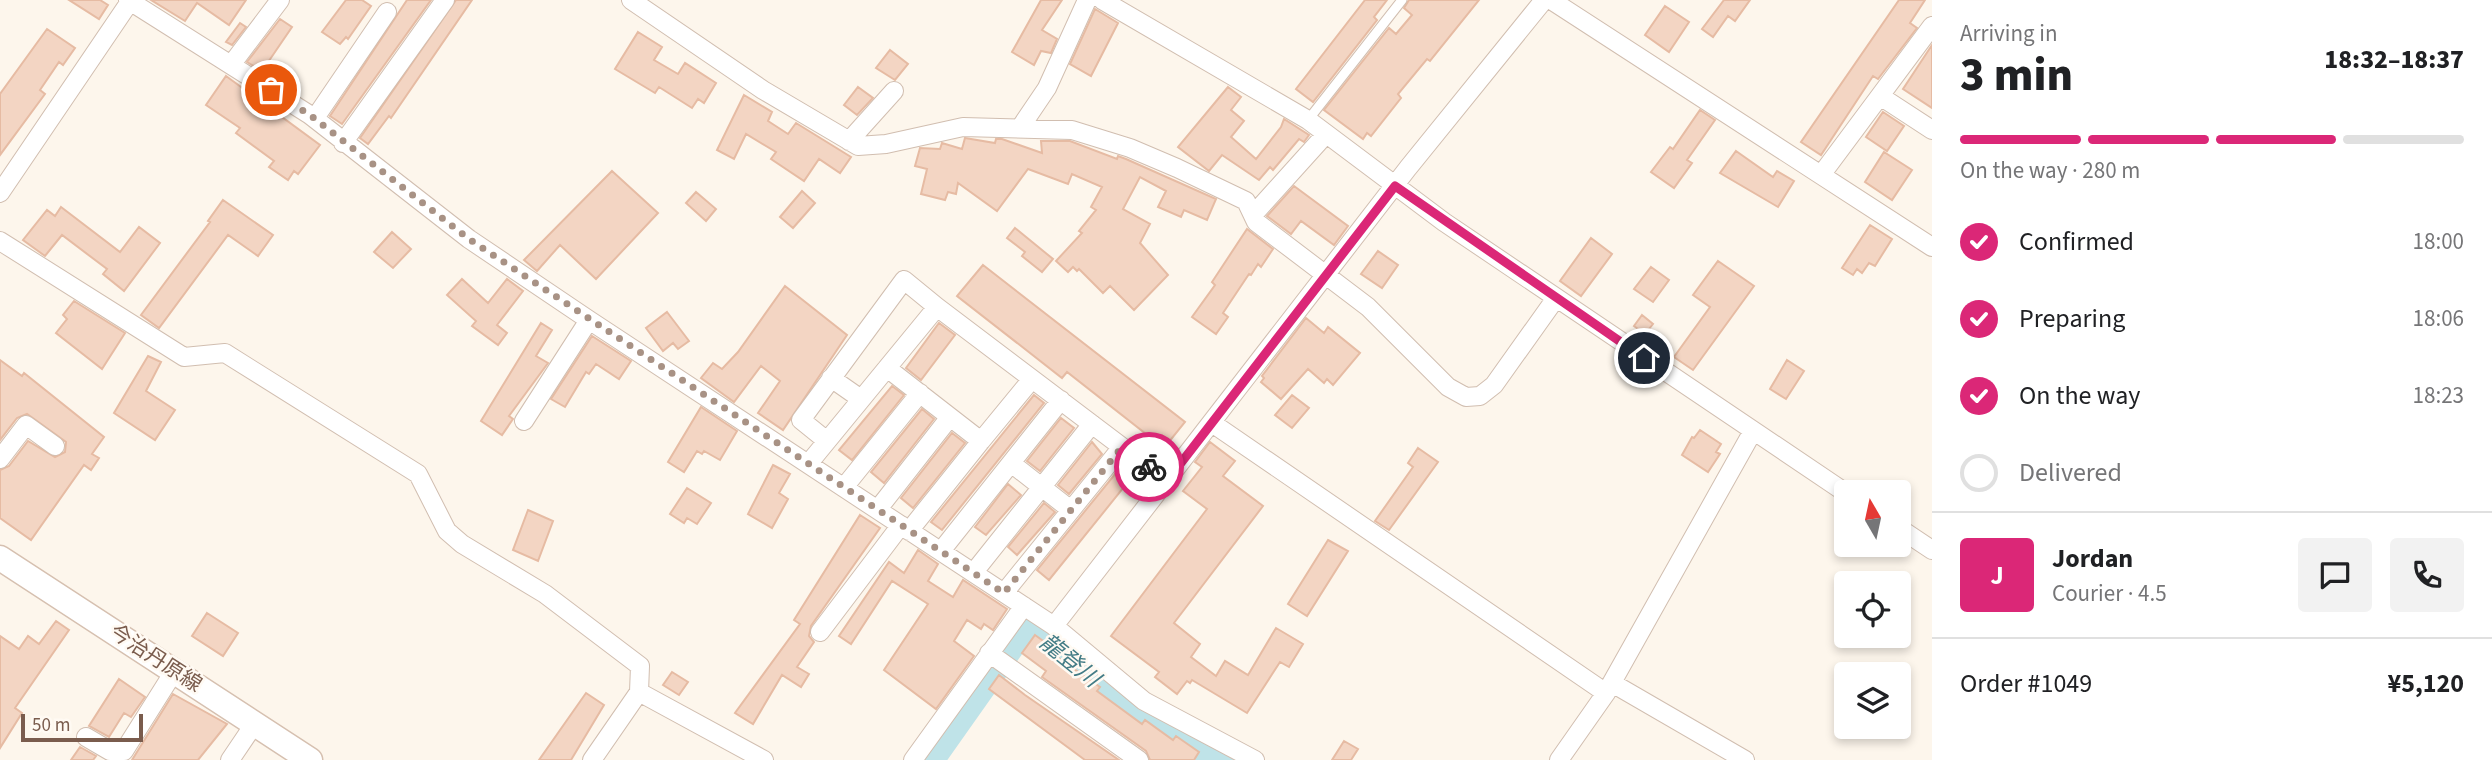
<!DOCTYPE html>
<html lang="en">
<head>
<meta charset="utf-8">
<style>
  :root { --surface:#fff; --page:#f2f2f2; --text:#202124; --muted:#757577; --line:#e0e0e0; --accent:#db2777 }
  body { margin:0; font-family:"Source Sans 3","Noto Sans JP",sans-serif; background:var(--page); color:var(--text); height:100vh; display:flex; flex-direction:column; font-size:26px; white-space:nowrap }
  * { box-sizing:border-box; margin:0 }
  p { font-size:23px; color:var(--muted) }
  .icon { flex:none; width:38px; height:38px; fill:none; stroke:currentColor; stroke-width:2; stroke-linecap:round; stroke-linejoin:round }
  .map { position:relative; flex:1; overflow:hidden }
  .panel { display:flex; flex-direction:column; background:var(--surface); width:560px }
  .panel>* { flex:none }
  .needle { width:46px; rotate:351deg }
  .controls { position:absolute; left:1834px; top:480px; display:grid; gap:14px }
  .controls a { display:grid; place-items:center; width:77px; height:77px; border-radius:7px; background:var(--surface); box-shadow:0 4px 10px #0003; font-size:35px }
  .scale { position:absolute; left:21px; bottom:18px; width:122px; box-sizing:border-box; padding-left:7px; border:4px solid #7a5c4d; border-top:0; font-size:19px; line-height:24px; white-space:nowrap; color:#7a5c4d; -webkit-text-stroke:5px #fffaf3; paint-order:stroke }
  .pin { position:absolute; display:grid; place-items:center; width:60px; height:60px; color:#fff; margin:-30px; border:4px solid #fff; border-radius:50%; box-shadow:0 2px 7px #0007 }
  .courier { position:absolute; display:grid; place-items:center; width:70px; height:70px; margin:-35px; border:5px solid #db2777; border-radius:50%; background:#fff; color:#222; box-shadow:0 2px 9px #0007 }
  .summary em { font-style:normal; font-weight:800 }
  .summary div { display:flex; flex-direction:column-reverse }
  .summary { display:flex; align-items:center; justify-content:space-between; height:119px; padding:0 28px }
  h1 { font-size:46px; font-weight:800; line-height:52px }
  .bar { display:grid; grid-template-columns:repeat(4,1fr); gap:10px 7px; align-content:center; height:84px; padding:0 28px }
  .bar i { height:9px; border-radius:5px; background:var(--line) }
  .bar .current { background:var(--accent) }
  .bar p { grid-column:span 4 }
  .line { display:flex; align-items:center; gap:18px; padding:0 28px; border-top:2px solid var(--line) }
  .line div { flex:1 }
  .round { display:grid; place-items:center; flex:none; width:74px; height:74px; border-radius:7px; background:var(--page) }
  ol { padding:0 28px; list-style:none }
  li { display:flex; align-items:center; gap:21px; height:77px }
  li p { margin-inline-start:auto }
  li .icon { padding:7px; border-radius:50%; background:var(--accent); color:#fff; stroke-width:4 }
  li:last-child { color:var(--muted) }
  li i { width:38px; height:38px; border:4px solid var(--line); border-radius:50% }
  main { display:flex; flex:1; min-height:0 }
  .map>svg:first-child { display:block }
  .lines { fill:none; stroke-linecap:round; stroke-linejoin:round }
  .river { stroke:#bfe3e8; stroke-width:30 }
  .building { fill:#f3d5c3; stroke:#e6bba3; stroke-width:2 }
  .service-casing { stroke:#d1beb0; stroke-width:11 }
  .minor-casing { stroke:#d1beb0; stroke-width:20 }
  .secondary-casing { stroke:#d6c0b0; stroke-width:27 }
  .service { stroke:#fff; stroke-width:9 }
  .minor { stroke:#fff; stroke-width:18 }
  .secondary { stroke:#fff; stroke-width:24 }
  .done { stroke:#a89285; stroke-width:7; stroke-dasharray:0 12.6 }
  .route { stroke:#db2777; stroke-width:9 }
  .labels { text-anchor:middle; stroke-width:5; stroke-linejoin:round; paint-order:stroke }
  .street-label { font-size:21px; fill:#7a5c4d; stroke:#fffaf3 }
  .water-label { font-size:23px; font-style:italic; fill:#437c86; stroke:#fffaf3 }
</style>
</head>
<body>
<main>
<div class="map">
<svg width="1932" height="760" viewBox="0 0 1932 760">
  <rect width="100%" height="100%" fill="#fdf6ec"/>
  <g class="lines">
    <path class="river" d="M929,760l96,-136 115,91 82,45"/>
  </g>
  <path class="building" d="M69,0h31l8,5 -9,14z
    M151,0h95l-17,25 -32,-22 -12,18z
    M346,0h16l9,6 -23,33 -2,-2 -6,7 -18,-12z
    M407,0h24l-89,124 -12,-8z
    M456,0h16l-81,118 -2,-2 -21,28 -8,-6z
    M1041,0h21l-20,30 15,9 -6,14 -10,-2 -7,14 -22,-13z
    M1365,0h22l-13,17 3,3 -64,82 -17,-13z
    M1409,0h70l-49,61 -3,-2 -29,35 3,4 -30,38 -4,-3 -4,6 -39,-29 65,-82 7,6 16,-19 -8,-7z
    M1724,0h26l-15,21 -7,-5 -15,21 -11,-8z
    M1899,0h26l-15,23 7,5 -39,51 -5,-3 -52,79 -20,-13z
    M1665,6l24,16 -20,30 -24,-17z
    M1095,9l23,14 -27,53 -21,-12z
    M280,19l12,8 -30,44 -15,-9z
    M240,23l6,4 -14,18 -6,-3z
    M47,29l28,19 -12,17 -4,-3 -19,28 5,4 -45,61v-61z
    M638,32l24,15 -8,13 24,14 7,-11 31,20 -12,20 -6,-4 -6,9 -33,-21 -4,6 -40,-24z
    M1932,45v63l-29,-19z
    M890,50l18,14 -13,16 -19,-12z
    M226,76l94,69 -22,29 -4,-3 -6,9 -19,-13 5,-6 -38,-28 4,-5 -34,-23z
    M858,87l15,11 -16,17 -13,-10z
    M1228,87l13,10 -10,13 13,11 -13,16 25,22 25,-32 3,-8 25,16 -5,7 -5,-3 -26,31 -3,-3 -11,13 -37,-25 -13,16 -31,-24z
    M744,95l28,17 -4,9 20,13 8,-11 55,34 -11,16 -21,-14 -15,22 -33,-22 5,-7 -30,-18 -12,25 -17,-9z
    M1700,110l15,10 -28,40 5,3 -18,25 -23,-16 19,-25 3,2z
    M1883,112l21,14 -17,25 -21,-14z
    M965,138l30,5 1,-4h6l40,14 -1,-12h29l47,18 1,-3 8,3 90,40 -9,21 -23,-10 -3,7 -23,-10 8,-16 -26,-14 -17,32 27,15 -10,19 28,32 -34,35 -24,-24 -7,7 -24,-24 -2,2 -4,-4 -5,5 -12,-11 26,-28 -3,-2 17,-21 -5,-3 11,-20 -30,-13 -4,10 -40,-15 -31,42 -39,-28 -2,11 -8,-2 -3,8 -24,-6 6,-25 -12,-3 5,-18 20,1 2,-6 20,6z
    M1736,151l37,26 4,-6 17,10 -16,26 -58,-34z
    M1884,152l28,18 -20,30 -27,-18z
    M612,171l46,42 -62,66 -36,-34 -23,26 -13,-11z
    M1294,186l54,40 -14,19 -33,-24 -10,13 -24,-18z
    M802,191l13,12 -22,25 -13,-11z
    M696,192l20,17 -10,12 -20,-18z
    M223,200l50,35 -15,21 -30,-21 -69,93 -18,-13 69,-93 -2,-1z
    M61,207l59,45 19,-25 21,16 -36,48 -21,-17 4,-5 -45,-34 -17,21 -22,-16 24,-30 8,6z
    M1870,225l22,14 -17,27 -6,-3 -7,10 -5,-4 -4,6 -11,-7z
    M1015,228l38,31 -11,13 -20,-16 3,-4 -18,-14z
    M1247,229l26,20 -12,18 -3,-3 -7,11 -2,-1 -26,39 5,4 -12,17 -24,-17 23,-32 -3,-3z
    M392,232l19,17 -18,19 -19,-16z
    M1591,238l21,16 -31,42 -21,-15z
    M1378,251l20,14 -16,23 -21,-14z
    M1718,261l36,25 -61,84 -19,-13 36,-50 -17,-12z
    M983,265l202,157 -21,26 -97,-76 -5,6 -105,-82z
    M1651,267l18,13 -16,22 -19,-13z
    M462,279l26,24 19,-24 16,12 -26,34 10,8 -9,12 -26,-19 4,-5 -29,-26z
    M785,286l62,49 -64,95 -25,-17 22,-32 -19,-15 -27,36 -33,-24 12,-15 9,6 16,-17z
    M74,301l51,32 -23,36 -46,-36 11,-14 -4,-4z
    M667,312l22,29 -11,8 -5,-6 -10,8 -17,-23z
    M1642,315l11,9 -8,10 -11,-8z
    M1306,318l18,15 4,-6 32,26 -27,32 -6,-6 -3,4 -16,-14 -27,30 -20,-17 3,-4 -2,-2z
    M541,323l11,7 -16,26 12,7 -39,53 4,3 -11,16 -21,-14z
    M939,323l16,12 -34,45 -15,-12z
    M592,336l39,25 -12,18 -23,-15 -7,10 -3,-2 -21,35 -14,-8z
    M148,356l13,6 -15,29 29,19 -20,30 -41,-27z
    M0,360l22,16 2,-3 80,64 -12,17 7,4 -8,12 -7,-5 -53,75 -31,-22v-48l9,-4 19,-25 27,16 10,-5 1,-10 -39,-28 -10,4 -17,22z
    M1787,360l17,11 -18,28 -16,-10z
    M892,386l12,9 -52,65 -13,-10z
    M1034,395l10,8 -102,127 -11,-8z
    M1292,395l17,13 -17,20 -17,-13z
    M701,407l36,24 -17,29 -16,-9 -2,3 -5,-3 -13,21 -16,-10z
    M922,409l12,10 -50,64 -13,-11z
    M1061,418l13,10 -34,43 -13,-10z
    M1700,430l21,14 -5,8 4,2 -12,18 -26,-17 10,-18 2,1z
    M952,433l13,10 -52,65 -12,-10z
    M1092,442l10,12 -33,40 -11,-9z
    M1210,442l25,19 -12,15 40,30 -89,117 26,21 -9,13 25,19 9,-15 23,14 28,-47 27,16 -14,23 -9,-5 -33,51 -55,-33 -2,3 -3,-2 -10,13 -22,-17 4,-5 -48,-36 96,-127 -24,-18 19,-24 -7,-5z
    M1418,448l20,14 -49,68 -14,-9 38,-54 -5,-4z
    M773,465l17,9 -11,19 9,6 -16,29 -24,-14z
    M1120,468l12,9 -83,103 -12,-10z
    M1008,484l13,11 -35,40 -11,-8z
    M687,488l24,15 -14,21 -10,-6 -3,5 -14,-9z
    M1044,503l11,9 -38,43 -9,-8z
    M528,510l25,11 -15,40 -25,-11z
    M860,515l20,13 -69,98 -2,10 5,6 -17,25 12,7 -8,13 -19,-12 -29,49 -18,-11 65,-89 -6,-4z
    M1328,540l20,11 -41,65 -19,-12z
    M918,550l20,14 -10,17 25,16 10,-17 44,29 -14,21 -9,-6 -3,5 -14,-9 -13,21 20,15 -38,53 -52,-39 44,-66 -36,-23 -41,63 -12,-8 50,-74 15,11z
    M207,613l31,20 -15,23 -31,-20z
    M56,621l13,9 -54,78 7,5 -22,35v-112l19,13 9,-13 11,8z
    M1035,635l22,16 -3,4 46,32 -3,4 45,33 3,-4 28,20 3,-4 23,16 -5,8h-44l-4,-9 -104,-74 4,-6 -24,-18z
    M672,672l16,10 -9,13 -16,-10z
    M999,675l26,20 94,65h-34l-96,-71z
    M119,679l26,18 -14,20 -7,-4 -15,24 -20,-11z
    M586,693l18,12 -33,55h-32z
    M173,694l54,30 -29,36h-66z
    M1344,741l14,8 -7,11h-19z
    M80,747l16,9 -3,4h-22z"/>
  <g class="lines">
    <g class="service-casing">
      <path id="service" d="M1308,120l94,-120"/>
    </g>
    <g class="minor-casing">
      <path id="minor" d="M128,0l182,115 159,124 120,81 465,306 90,75 111,59
        M631,0l132,90 95,56 28,-2 77,-17 109,3 58,18 47,20 69,33 10,21 112,85 80,80 18,10 14,-1 14,-11 62,-87
        M1102,0l206,120 136,102 402,271
        M1551,0l381,247
        M231,65l49,-65
        M1880,96l52,34
        M315,118l72,-106
        M1020,128l27,-40 40,-88
        M849,141l45,-50
        M343,143l102,-143
        M1821,175l111,-149
        M0,193l131,-193
        M1253,215l73,-81
        M0,241l184,116 41,-4 193,121 29,57 15,13 83,50 95,72 -1,26
        M887,368l94,73 51,-62
        M831,378l30,21
        M524,421l65,-101
        M1212,423l394,270
        M827,441l-26,-21 103,-140 33,27
        M0,459l26,-34 29,21
        M809,463l128,-156 230,174
        M1011,463l60,47
        M845,486l75,-93
        M878,509l72,-92
        M1899,528l33,22
        M909,531l72,-90
        M941,551l120,-151
        M974,572l118,-148
        M1004,593l118,-146
        M1054,626l354,-458 136,-168
        M820,632l81,-107
        M989,653l150,107
        M1612,683l133,77
        M86,737l24,14h14l51,-81
        M230,760l25,-37
        M592,760l47,-68 125,68
        M913,760l111,-154
        M1559,760l47,-67 147,-262"/>
    </g>
    <g class="secondary-casing">
      <path id="secondary" d="M0,558l310,202"/>
    </g>
    <use href="#service" class="service"/>
    <use href="#minor" class="minor"/>
    <use href="#secondary" class="secondary"/>
  </g>
  <g class="lines">
    <path class="done" d="M271,90l39,25 159,124 535,354 118,-146 27,20"/>
    <path class="route" d="M1149,467l18,14 228,-295 249,172"/>
  </g>
  <g class="labels">
    <g class="street-label">
      <text transform="translate(156 658) rotate(33)" y="7">今治丹原線</text>
    </g>
    <g class="water-label">
      <text transform="translate(1070 660) rotate(39)" y="8">龍登川</text>
    </g>
  </g>
</svg>
<div class="controls">
<a><svg class="needle" viewBox="-14 -14 28 28"><path d="M0-13l5 13h-10z" fill="#e53935"/><path d="M0 13l5-13h-10z" fill="#757577"/></svg></a>
<a><svg class="icon" aria-label="locate" viewBox="0 0 24 24"><circle cx="12" cy="12" r="6"/><path d="M12 2v4M12 18v4M2 12h4M18 12h4"/></svg></a>
<a><svg class="icon" aria-label="layers" viewBox="0 0 24 24"><path d="M12 4l9 5-9 5-9-5zM3 14l9 5 9-5"/></svg></a>
</div>
<div class="scale">50 m</div>
<div class="pin" style="left:271px;top:90px;background:#ea580c"><svg class="icon" aria-label="bag" viewBox="0 0 24 24"><path d="M5 8h14l-1 12H6zM9 8a3 3 0 0 1 6 0"/></svg></div>
<div class="pin" style="left:1644px;top:358px;background:#1f2937"><svg class="icon" aria-label="home" viewBox="0 0 24 24"><path d="M3 11l9-7 9 7M6 9v11h12V9"/></svg></div>
<div class="courier" style="left:1149px;top:467px"><svg class="icon" aria-label="bike" viewBox="0 0 24 24"><circle cx="6" cy="16" r="4"/><circle cx="18" cy="16" r="4"/><path d="M6 16l4-8h5l3 8M10 8l3 8H6M13 5h3"/></svg></div>
</div>
<section class="panel">
<div class="summary"><div><h1>3 min</h1><p>Arriving in</p></div><em>18:32–18:37</em></div>
<div class="bar"><i class="current"></i><i class="current"></i><i class="current"></i><i></i><p>On the way · 280 m</p></div>
<ol>
<li><svg class="icon" aria-label="check" viewBox="0 0 24 24"><path d="M5 12l5 5 9-10"/></svg>Confirmed<p>18:00</p></li>
<li><svg class="icon" aria-label="check" viewBox="0 0 24 24"><path d="M5 12l5 5 9-10"/></svg>Preparing<p>18:06</p></li>
<li><svg class="icon" aria-label="check" viewBox="0 0 24 24"><path d="M5 12l5 5 9-10"/></svg>On the way<p>18:23</p></li>
<li><i></i>Delivered</li>
</ol>
<div class="line" style="height:126px"><b class="round" style="background:var(--accent);color:#fff">J</b><div><b>Jordan</b><p>Courier · 4.5</p></div><a class="round"><svg class="icon" aria-label="chat" viewBox="0 0 24 24"><path d="M4 5h16v11H9l-5 4z"/></svg></a><a class="round"><svg class="icon" aria-label="phone" viewBox="0 0 24 24"><path d="M5 4h4l2 5-3 2q2 4 5 5l2-3 5 2v4C11 20 4 13 5 4z"/></svg></a></div>
<div class="line" style="height:91px"><div>Order #1049</div><b>¥5,120</b></div>
</section>
</main>
</body>
</html>
